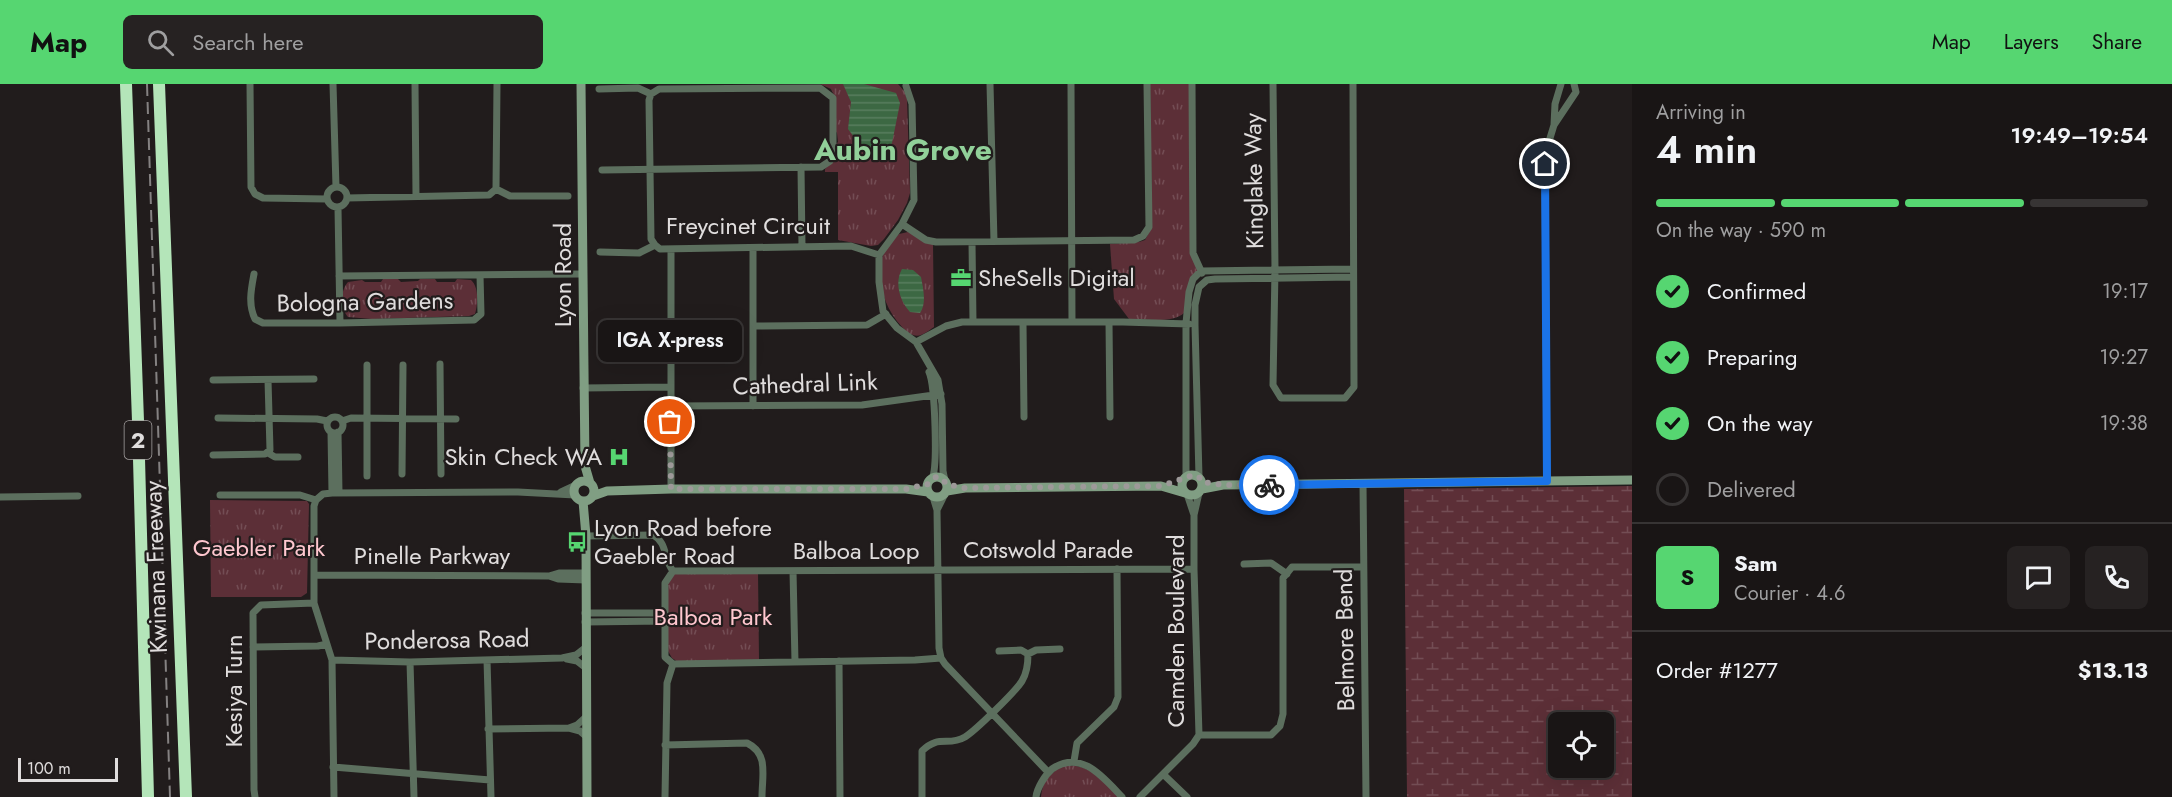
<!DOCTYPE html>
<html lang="en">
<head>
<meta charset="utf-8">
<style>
  :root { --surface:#191515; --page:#262222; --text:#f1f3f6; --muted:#9f9fa0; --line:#373434; --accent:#56d671 }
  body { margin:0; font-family:Jost,sans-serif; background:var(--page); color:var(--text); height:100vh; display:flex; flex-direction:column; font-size:22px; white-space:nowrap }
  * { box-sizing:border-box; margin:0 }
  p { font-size:20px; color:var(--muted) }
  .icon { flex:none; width:33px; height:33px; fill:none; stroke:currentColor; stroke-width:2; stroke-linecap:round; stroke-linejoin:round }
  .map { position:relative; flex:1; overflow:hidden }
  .panel { display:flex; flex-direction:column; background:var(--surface); width:540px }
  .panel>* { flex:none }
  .fabs { position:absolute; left:1548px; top:628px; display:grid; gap:12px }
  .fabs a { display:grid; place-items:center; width:66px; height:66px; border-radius:9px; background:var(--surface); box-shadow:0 6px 24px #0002,0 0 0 2px var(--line); font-size:30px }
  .scale { position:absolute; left:18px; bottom:15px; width:100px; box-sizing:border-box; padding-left:6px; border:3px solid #e0dddd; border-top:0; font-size:16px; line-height:21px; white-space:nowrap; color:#e0dddd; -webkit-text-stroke:4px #211c1c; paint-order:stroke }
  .pin { position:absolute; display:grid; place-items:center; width:51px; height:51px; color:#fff; margin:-26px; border:3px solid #fff; border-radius:50%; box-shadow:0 2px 6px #0007 }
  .courier { position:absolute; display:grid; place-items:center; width:60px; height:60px; margin:-30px; border:4px solid #1a73e8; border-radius:50%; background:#fff; color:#222; box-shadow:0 2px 8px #0007 }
  .bubble { position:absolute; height:42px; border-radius:9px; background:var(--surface); box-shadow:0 6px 24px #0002,0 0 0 2px var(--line); font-size:20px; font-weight:600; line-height:42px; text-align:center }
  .overview em { font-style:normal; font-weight:600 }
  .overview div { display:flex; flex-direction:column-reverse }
  .overview { display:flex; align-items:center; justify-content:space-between; height:102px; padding:0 24px }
  h1 { font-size:39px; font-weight:600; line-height:45px }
  .bar { display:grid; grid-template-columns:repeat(4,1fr); gap:9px 6px; align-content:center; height:72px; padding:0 24px }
  .bar i { height:8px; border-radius:4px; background:var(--line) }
  .bar .active { background:var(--accent) }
  .bar p { grid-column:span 4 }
  .line { display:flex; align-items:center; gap:15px; padding:0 24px; border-top:2px solid var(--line) }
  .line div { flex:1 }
  .round { display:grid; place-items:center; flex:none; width:63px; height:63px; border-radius:9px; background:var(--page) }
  ol { padding:0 24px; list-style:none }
  li { display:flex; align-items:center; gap:18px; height:66px }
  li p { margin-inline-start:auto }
  li .icon { padding:6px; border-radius:50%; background:var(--accent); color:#111; stroke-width:4 }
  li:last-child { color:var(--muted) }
  li i { width:33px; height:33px; border:3px solid var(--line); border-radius:50% }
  header { display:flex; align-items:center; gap:36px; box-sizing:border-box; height:84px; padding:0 30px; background:var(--accent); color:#111 }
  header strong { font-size:28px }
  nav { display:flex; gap:33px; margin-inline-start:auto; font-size:21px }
  .search { width:420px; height:54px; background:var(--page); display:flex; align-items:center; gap:15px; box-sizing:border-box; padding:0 21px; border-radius:9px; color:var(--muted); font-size:22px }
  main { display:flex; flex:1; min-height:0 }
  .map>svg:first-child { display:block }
  .wetland { fill:url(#wetland-marsh); fill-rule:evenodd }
  .park { fill:url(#park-tufts) }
  .water { fill:url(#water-rules) }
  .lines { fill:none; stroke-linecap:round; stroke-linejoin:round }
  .street { stroke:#5c6f5e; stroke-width:7 }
  .secondary { stroke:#809e83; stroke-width:9 }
  .highway { stroke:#b4e5b9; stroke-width:12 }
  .rail { stroke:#858282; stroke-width:2; stroke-dasharray:12 6; stroke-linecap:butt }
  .done { stroke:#9d9999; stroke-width:6; stroke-dasharray:0 10.8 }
  .route { stroke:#1a73e8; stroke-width:8 }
  .labels { text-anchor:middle; stroke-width:4.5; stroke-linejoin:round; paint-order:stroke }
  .shield { fill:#211c1c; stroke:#a7a3a3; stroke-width:1.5 }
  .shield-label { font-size:22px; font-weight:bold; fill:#e0dddd }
  .street-label { font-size:24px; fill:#e0dddd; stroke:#211c1c }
  .poi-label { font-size:24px; fill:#e0dddd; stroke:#211c1c; text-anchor:start }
  .park-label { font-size:24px; fill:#ffc7cf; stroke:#211c1c }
  .district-label { font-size:30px; font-weight:bold; fill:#91d099; stroke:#211c1c }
</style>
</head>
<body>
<header>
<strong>Map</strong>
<div class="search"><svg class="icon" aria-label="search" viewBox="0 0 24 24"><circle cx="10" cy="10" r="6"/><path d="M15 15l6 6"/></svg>Search here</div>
<nav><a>Map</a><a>Layers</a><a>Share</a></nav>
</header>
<main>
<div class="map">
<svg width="1632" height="713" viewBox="0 0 1632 713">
  <defs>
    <pattern id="wetland-marsh" width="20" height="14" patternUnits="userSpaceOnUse" patternTransform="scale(1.5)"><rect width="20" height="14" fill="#5c2f37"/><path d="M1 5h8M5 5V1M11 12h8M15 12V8" fill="none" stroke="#734d54"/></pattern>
    <pattern id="park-tufts" width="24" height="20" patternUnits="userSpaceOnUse" patternTransform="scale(1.5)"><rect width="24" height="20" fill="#5c2f37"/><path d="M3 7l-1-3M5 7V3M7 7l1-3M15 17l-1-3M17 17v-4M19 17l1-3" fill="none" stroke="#734d54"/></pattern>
    <pattern id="water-rules" width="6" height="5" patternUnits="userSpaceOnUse" patternTransform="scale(1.5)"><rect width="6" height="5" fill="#3c6843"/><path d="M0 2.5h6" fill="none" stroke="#587d5e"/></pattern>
  </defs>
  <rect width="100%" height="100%" fill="#211c1c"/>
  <path class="wetland" d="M1632,402v311h-225l-3,-308zM1558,639h46v45h-46z"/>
  <path class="park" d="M820,0h78l7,8 2,7 3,94 -3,10 -9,17 -14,19 -6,6 -7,1 -33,-6v-68h-13v-3l10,-12v-12l3,-3 -1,-9 -2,-3 -1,-35 -3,-6z
    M1150,0h40l2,170 6,17 -13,41c-11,12 -40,7 -56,7l-15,-20 -4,-55 29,-2 6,-2 7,-13z
    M908,148l25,12 1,83c-6,4 -13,11 -21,8 -4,-1 -8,-5 -11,-8 -17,-18 -24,-41 -21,-66 2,-10 11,-19 18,-27z
    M383,195h15l3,3 17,-1 2,-2h15l2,3h18l2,-3 14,1c8,7 7,24 4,34l-6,2 -97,3 -24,-2c-8,-9 -8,-26 0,-35l14,-2 3,2h16z
    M210,416l97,1 2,3 -2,89 -6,4h-90z
    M758,489l1,87 -81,2 -6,-4 -4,-7v-67l6,-10z
    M1063,681c28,-1 38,14 57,32h-79c1,-16 10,-24 22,-32z"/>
  <path class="water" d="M843,0h21l32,9 4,10 -8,40 -3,4c-18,9 -31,-4 -41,-18l3,-27z
    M902,185l11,1 8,7c2,11 6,26 -1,36l-10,-1c-10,-11 -16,-29 -8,-43z"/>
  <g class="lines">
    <path class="street" d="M250,0l1,103 4,7 8,4 64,1
      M333,0l3,103
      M415,0l1,112
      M990,0l4,157
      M1071,0l1,238
      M1192,0l1,169 9,20
      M1273,0l2,185 -2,116 8,13h64l9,-11 -1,-303
      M906,2l6,18 2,96 -12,24 -23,31v27l4,29 14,17 19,14 22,38 4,24 1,67 2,10
      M599,5l39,-1 13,6
      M1554,41l1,-21 6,-20
      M801,83l1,80
      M602,86l219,-3 9,-6 3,-8v-55l-13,-10 -161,1 -8,5 -2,6 2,139 4,6 5,4 191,-3 28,9
      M327 113a10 10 0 1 1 20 0a10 10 0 1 1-20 0Z
      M496,105l14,7h58
      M347,114l142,-3 7,-6 1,-105
      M338,124l2,115
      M902,140l24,16 10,2 198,-2 9,-4 6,-9 -2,-143
      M972,158l1,80
      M753,164v158
      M671,165v240
      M600,168l39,1 16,-8
      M254,190c-3,16 -6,30 1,45l8,4h77l134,-3 7,-6 -1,-39
      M339,192l243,-2
      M1109,238l1,95
      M1023,239l1,94
      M753,242l114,-1 19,-11
      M916,258l30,-16 16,-4h161l66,2
      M440,280l1,110
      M367,281v111
      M929,288c6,13 9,95 3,107
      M213,296l101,-1
      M583,304l87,-1
      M670,322l192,-1 79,-11
      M327 341a8 8 0 1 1 16 0a8 8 0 1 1-16 0Z
      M218,334l99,1 10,2
      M342,337l9,-3 105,1
      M331,348l1,61
      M338,348l1,61
      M268,369l7,4h23
      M213,371l52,-1 5,-4 -2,-70
      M402,390l1,-109
      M1186,392v-153l3,-31 4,-13 8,-8 152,-2
      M1199,393l-4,-152v-20l4,-18 8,-7 8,-1 138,-2
      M1547,397l-2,-317 2,-16 7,-23 22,-33 -2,-8
      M1363,399l3,314
      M561,408l15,-7
      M1187,410l7,21
      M220,411h80l16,5 7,-6 9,-1 186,-1 57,3
      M0,413l78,-1
      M933,413l4,13 2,138 2,10 4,6 103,108
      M316,416l-2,6v97l18,57 2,137
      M937,426l8,-16
      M586,452l67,-1c15,8 10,24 20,36
      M1244,480l27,-1 16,11
      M793,487l2,91
      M314,491l235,1 9,3 28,1
      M549,492l10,-3h27
      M585,529h80
      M585,538l80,-1
      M253,563l65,-1 9,-2
      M999,567l22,-1 7,4
      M1028,570l8,-4 24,-1
      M941,574l-26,2 -242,4 -8,-7v-74l8,-12 521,-2
      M567,575l10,2 9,7
      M332,576l78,2 152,-4 14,-3 9,-7
      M487,576l4,137
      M839,577l1,136
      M410,578l4,135
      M569,644l8,-3 10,-9
      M488,645l81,-1 11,3 7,6
      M1199,651h72l9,-9 3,-12v-136l9,-11h71
      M665,661l82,-2c22,11 15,32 15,54
      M1074,677l3,-18 37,-36 4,-10 -1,-128
      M333,683l157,13
      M1164,691l23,22
      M255,713l-1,-7 -1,-177 8,-8 53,-2
      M665,713l2,-114 6,-19
      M922,713v-46c17,-17 26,-4 43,-14 11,-7 50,-45 57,-56 5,-8 6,-18 6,-27
      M1036,713c1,-9 9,-22 16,-28 29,-20 51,8 70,28
      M1140,713l53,-53 6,-9 -5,-166v-54l5,-22"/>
    <path class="secondary" d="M581,0l4,382 5,17
      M1182 401a10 10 0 1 1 20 0a10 10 0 1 1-20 0Z
      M927 403a10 10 0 1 1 20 0a10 10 0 1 1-20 0Z
      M574 407a10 10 0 1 1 20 0a10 10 0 1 1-20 0Z
      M1202,405l21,-4 409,-5
      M947,407l18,-3 196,-2 24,7
      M593,412l14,-5 64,-2h235l22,3
      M583,417l3,35 1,261"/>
    <path class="highway" d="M126,0l12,337 10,376
      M159,0l27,713"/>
    <path class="rail" d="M147,0l23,713"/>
  </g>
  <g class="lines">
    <path class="done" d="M670,338l1,67h235l22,-5 8,-7 7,2 3,5 19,4 196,-2 32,-11 6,2 3,5 21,3h46"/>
    <path class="route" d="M1269,401l278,-4 -2,-317"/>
  </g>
  <defs>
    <g id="office-bare" transform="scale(1.62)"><path d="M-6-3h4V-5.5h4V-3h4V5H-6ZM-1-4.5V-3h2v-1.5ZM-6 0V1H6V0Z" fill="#56d671" stroke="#211c1c" stroke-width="2.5" paint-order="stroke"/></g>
    <g id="hospital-bare" transform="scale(1.62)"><path d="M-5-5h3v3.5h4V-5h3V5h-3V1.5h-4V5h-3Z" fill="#56d671" stroke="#211c1c" stroke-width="2.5" paint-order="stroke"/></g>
    <g id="bus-bare" transform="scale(1.62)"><path d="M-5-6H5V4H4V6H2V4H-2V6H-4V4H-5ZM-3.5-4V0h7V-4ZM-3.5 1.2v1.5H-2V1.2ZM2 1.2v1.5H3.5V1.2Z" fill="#56d671" stroke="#211c1c" stroke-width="2.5" paint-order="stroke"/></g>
  </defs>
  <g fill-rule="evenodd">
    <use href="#office-bare" x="961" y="194"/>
    <use href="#hospital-bare" x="619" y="373"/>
    <use href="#bus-bare" x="577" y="458"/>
  </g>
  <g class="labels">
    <rect class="shield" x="124.5" y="337" width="27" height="38" rx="4.5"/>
    <g class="shield-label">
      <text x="138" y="364">2</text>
    </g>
    <g class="street-label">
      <text transform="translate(1254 97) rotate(-91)" y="8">Kinglake Way</text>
      <text x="748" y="150">Freycinet Circuit</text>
      <text transform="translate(563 191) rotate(-90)" y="8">Lyon Road</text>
      <text transform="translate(365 218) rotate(-1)" y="8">Bologna Gardens</text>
      <text transform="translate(805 300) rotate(-2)" y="8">Cathedral Link</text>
      <text x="1048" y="474">Cotswold Parade</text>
      <text x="856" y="475">Balboa Loop</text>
      <text x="432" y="480">Pinelle Parkway</text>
      <text transform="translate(156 483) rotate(-92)" y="8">Kwinana Freeway</text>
      <text transform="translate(1176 547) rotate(-90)" y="8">Camden Boulevard</text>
      <text transform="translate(447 556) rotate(-1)" y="8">Ponderosa Road</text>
      <text transform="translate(1345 556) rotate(-91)" y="8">Belmore Bend</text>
      <text transform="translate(234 607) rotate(-90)" y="8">Kesiya Turn</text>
    </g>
    <g class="poi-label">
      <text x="978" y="202">SheSells Digital</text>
      <text x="602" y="381" text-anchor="end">Skin Check WA</text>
      <text x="594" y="452">Lyon Road before<tspan x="594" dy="28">Gaebler Road</tspan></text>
    </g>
    <g class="park-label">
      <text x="259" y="472">Gaebler Park</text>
      <text x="713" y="541">Balboa Park</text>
    </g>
    <g class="district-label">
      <text x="903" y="76">Aubin Grove</text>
    </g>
  </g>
</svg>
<div class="fabs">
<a><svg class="icon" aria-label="locate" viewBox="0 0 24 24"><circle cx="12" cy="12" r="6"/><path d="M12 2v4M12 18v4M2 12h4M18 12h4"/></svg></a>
</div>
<div class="scale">100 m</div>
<div class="pin" style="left:670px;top:338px;background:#ea580c"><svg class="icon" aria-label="bag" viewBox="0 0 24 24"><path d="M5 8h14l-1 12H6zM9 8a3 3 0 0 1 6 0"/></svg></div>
<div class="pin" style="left:1545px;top:80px;background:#1f2937"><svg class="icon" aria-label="home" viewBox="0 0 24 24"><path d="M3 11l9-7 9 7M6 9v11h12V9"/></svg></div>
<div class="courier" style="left:1269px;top:401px"><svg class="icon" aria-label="bike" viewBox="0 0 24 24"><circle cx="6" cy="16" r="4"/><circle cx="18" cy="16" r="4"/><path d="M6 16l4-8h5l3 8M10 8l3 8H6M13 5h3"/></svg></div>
<div class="bubble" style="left:598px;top:236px;width:144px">IGA X-press</div>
</div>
<section class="panel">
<div class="overview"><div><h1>4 min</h1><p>Arriving in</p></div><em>19:49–19:54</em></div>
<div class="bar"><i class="active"></i><i class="active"></i><i class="active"></i><i></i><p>On the way · 590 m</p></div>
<ol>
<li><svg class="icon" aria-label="check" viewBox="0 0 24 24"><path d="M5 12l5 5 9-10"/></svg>Confirmed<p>19:17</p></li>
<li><svg class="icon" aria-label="check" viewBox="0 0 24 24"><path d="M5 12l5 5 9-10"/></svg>Preparing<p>19:27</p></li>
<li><svg class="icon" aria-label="check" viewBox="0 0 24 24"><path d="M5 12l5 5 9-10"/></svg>On the way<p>19:38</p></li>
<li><i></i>Delivered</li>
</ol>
<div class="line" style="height:108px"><b class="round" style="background:var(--accent);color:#111">S</b><div><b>Sam</b><p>Courier · 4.6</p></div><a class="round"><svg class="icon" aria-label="chat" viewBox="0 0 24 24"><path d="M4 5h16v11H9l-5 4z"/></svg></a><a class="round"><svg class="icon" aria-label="phone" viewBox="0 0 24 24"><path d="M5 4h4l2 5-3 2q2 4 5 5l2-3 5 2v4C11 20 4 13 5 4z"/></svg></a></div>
<div class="line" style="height:78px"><div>Order #1277</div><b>$13.13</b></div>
</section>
</main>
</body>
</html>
